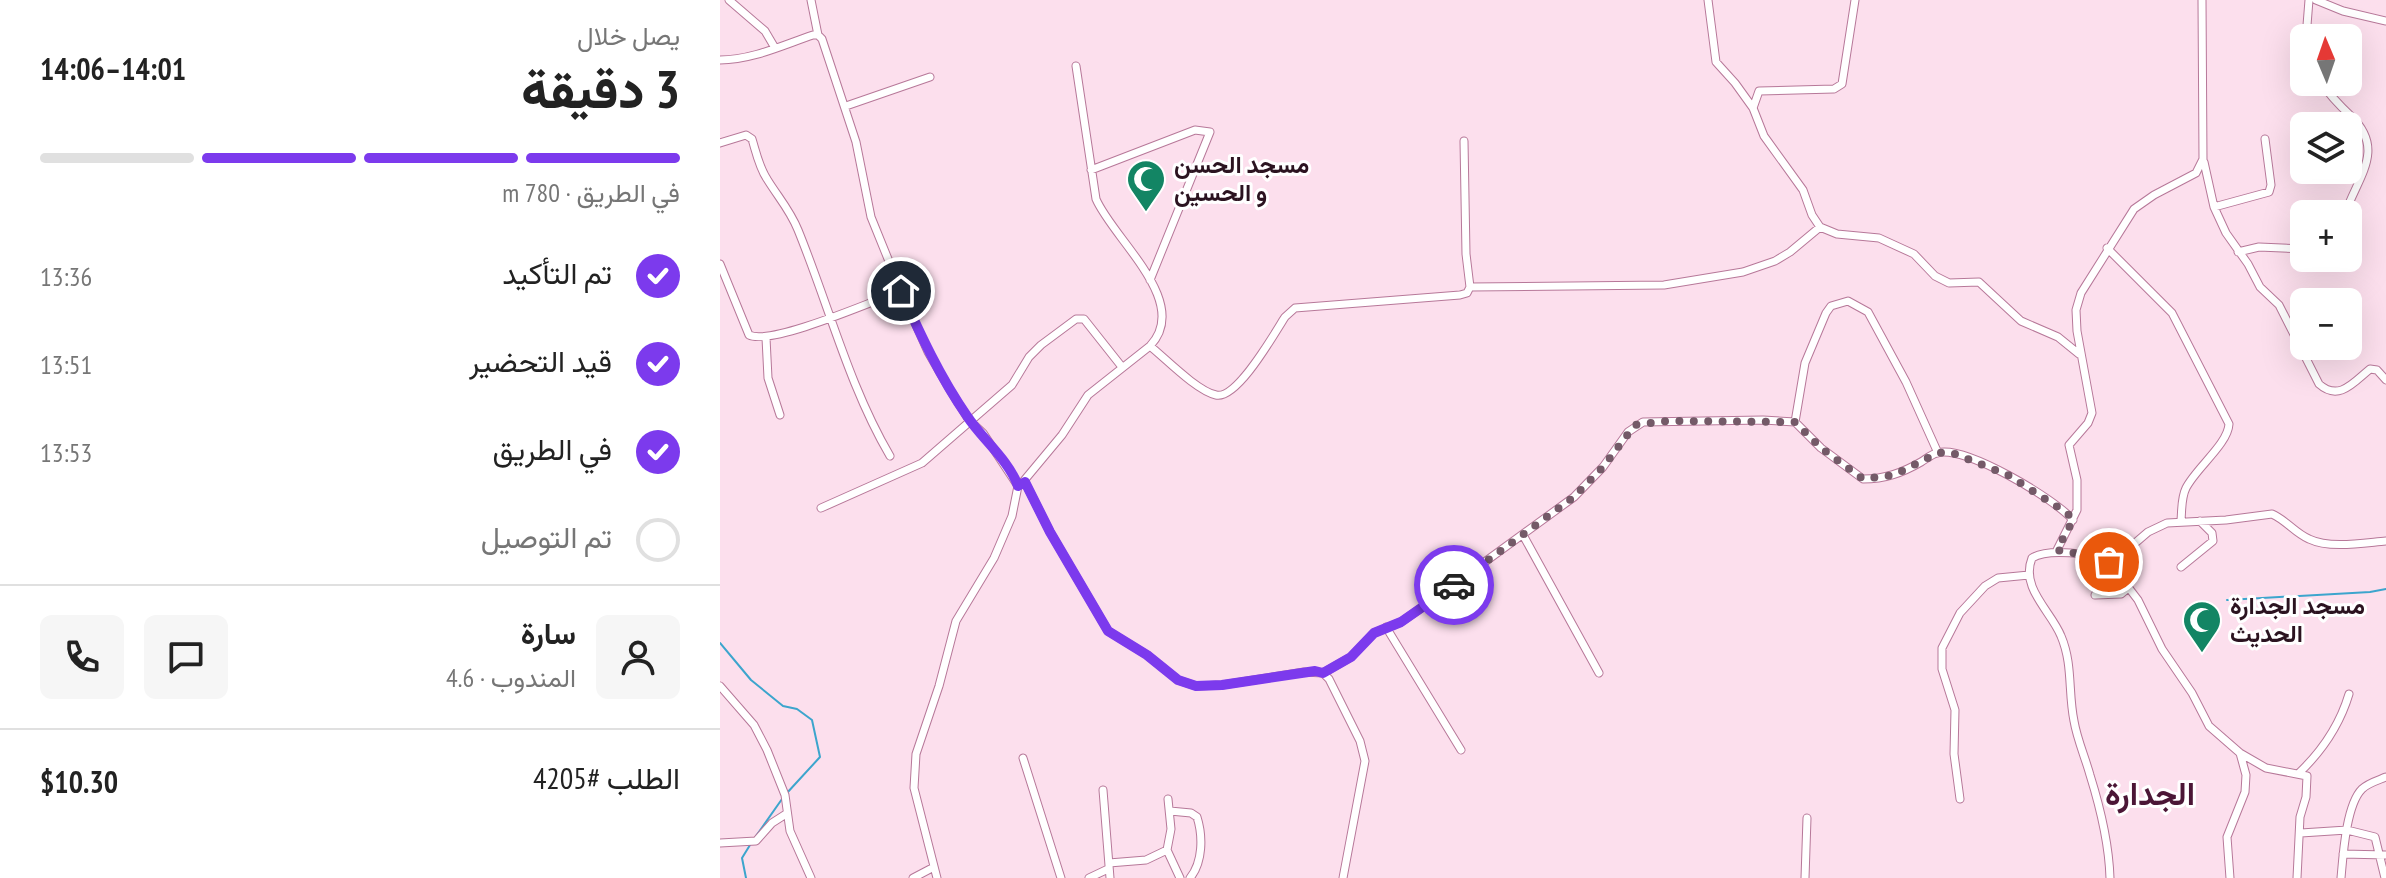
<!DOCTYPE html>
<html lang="ar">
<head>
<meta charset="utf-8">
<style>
  :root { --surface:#fff; --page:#f6f6f6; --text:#222; --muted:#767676; --line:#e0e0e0; --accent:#7c3aed }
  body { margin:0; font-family:"PT Sans Narrow",Vazirmatn,sans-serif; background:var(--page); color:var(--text); direction:rtl; height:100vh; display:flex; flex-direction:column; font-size:30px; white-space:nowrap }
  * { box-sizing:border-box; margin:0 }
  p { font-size:26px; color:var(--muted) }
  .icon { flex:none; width:44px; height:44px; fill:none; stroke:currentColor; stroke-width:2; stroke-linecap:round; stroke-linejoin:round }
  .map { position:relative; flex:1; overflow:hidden; direction:ltr }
  .sheet { display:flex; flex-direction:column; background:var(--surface); width:720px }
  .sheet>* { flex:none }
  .needle { width:52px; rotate:358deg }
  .tools { position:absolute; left:1570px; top:24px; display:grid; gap:16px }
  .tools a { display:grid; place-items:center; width:72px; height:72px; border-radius:12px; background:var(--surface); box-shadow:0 8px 32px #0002; font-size:40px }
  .pin { position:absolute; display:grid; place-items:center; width:68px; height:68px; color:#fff; margin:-34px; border:4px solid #fff; border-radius:50%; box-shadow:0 2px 8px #0007 }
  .courier { position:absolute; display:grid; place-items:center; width:80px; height:80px; margin:-40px; border:6px solid #7c3aed; border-radius:50%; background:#fff; color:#222; box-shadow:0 2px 10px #0007 }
  .summary em { font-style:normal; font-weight:800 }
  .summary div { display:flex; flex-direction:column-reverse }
  .summary { display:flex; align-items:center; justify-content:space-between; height:136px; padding:0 40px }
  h1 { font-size:52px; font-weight:800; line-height:60px }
  .bar { display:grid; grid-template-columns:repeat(4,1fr); gap:12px 8px; align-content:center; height:96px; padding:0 40px }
  .bar i { height:10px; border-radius:6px; background:var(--line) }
  .bar .current { background:var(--accent) }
  .bar p { grid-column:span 4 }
  .line { display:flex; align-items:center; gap:20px; padding:0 40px; border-top:2px solid var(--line) }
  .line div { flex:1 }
  .round { display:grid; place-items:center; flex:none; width:84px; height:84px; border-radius:12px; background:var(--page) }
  ol { padding:0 40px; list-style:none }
  li { display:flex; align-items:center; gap:24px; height:88px }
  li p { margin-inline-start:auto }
  li .icon { padding:8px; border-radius:50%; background:var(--accent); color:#fff; stroke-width:4 }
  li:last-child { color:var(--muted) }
  li i { width:44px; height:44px; border:4px solid var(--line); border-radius:50% }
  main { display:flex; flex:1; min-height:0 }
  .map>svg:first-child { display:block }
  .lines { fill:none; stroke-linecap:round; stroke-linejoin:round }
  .stream { stroke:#3ca5cd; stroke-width:2 }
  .street-casing { stroke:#b77899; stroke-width:9 }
  .street { stroke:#fff; stroke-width:7 }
  .done { stroke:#745a68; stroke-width:8; stroke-dasharray:0 14.4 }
  .route { stroke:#7c3aed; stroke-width:10 }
  .labels { text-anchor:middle; stroke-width:6; stroke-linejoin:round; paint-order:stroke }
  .poi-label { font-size:24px; font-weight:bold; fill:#2b1320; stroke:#fff; text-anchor:start }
  .district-label { font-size:32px; font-weight:bold; fill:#4b1636; stroke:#fff }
</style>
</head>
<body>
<main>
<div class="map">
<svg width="1666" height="878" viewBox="0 0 1666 878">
  <rect width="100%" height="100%" fill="#fcdfed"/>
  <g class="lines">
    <path class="stream" d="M1507,600l143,-8 16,-3
      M0,643l31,37 32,26 14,3 15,11 8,37 -34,37
      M36,836l26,-37
      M26,878l-4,-20 8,-13"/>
    <g class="street-casing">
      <path id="street" d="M9,0l36,31 10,17
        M91,0l7,35
        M988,0l8,62 19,21 18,25 11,28 39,54 9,25 8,12 17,7 42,4 35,16 21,22 14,7 30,-1 42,39 37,16 21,17
        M1596,0l27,11 43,10
        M1586,38l3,-38
        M0,60c32,0 63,-15 93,-25h5l4,4 34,103 15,75 30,74 27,61 22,38 19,30 14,13 35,53 -6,30 -18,42 -38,63 -17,65 -23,68 -2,34 23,90
        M1601,82c9,14 18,23 30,34 35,34 7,60 -6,98
        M126,106l84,-29
        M1033,108l6,-17 75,-2 8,-5 13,-84
        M0,143l26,-8 6,4c4,13 7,28 15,40 11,18 23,31 31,51 31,76 51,156 92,226
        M1484,162l10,45 12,26 22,31 12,23 19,18 40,79c20,18 35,-2 51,-15l7,1 9,10
        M371,170l104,-40 15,2 -60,148
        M1494,207l55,-15 2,-7 -6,-46
        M1387,248l65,65 57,111c-1,20 -33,44 -43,64 -5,10 -4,22 -5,32
        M1518,252l21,-5 45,2
        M0,264l29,71c22,11 124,-34 152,-44
        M750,287l194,-2 79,-13 32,-11 15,-9 30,-25
        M46,338l2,40 12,37
        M430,346c16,13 47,45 66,49 21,5 58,-61 69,-78l10,-9 165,-13 7,-2 3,-6 -4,-33 -2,-113
        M1075,422l10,-59 21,-50 5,-7 17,-5 20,11 38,70 32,71
        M305,482l25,50 58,99 39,24 31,25 18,6 26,-1 82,-13 19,1 28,-16 23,-24 27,-11 26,-18 147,-107 29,-30 25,-35 15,-10 120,-2 32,2 26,26 42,31c22,0 39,-6 58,-17 5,-3 11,-8 16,-9 27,-9 118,46 136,67
        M302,483l40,-48 26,-40 62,-49c42,-44 -37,-107 -54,-147l-20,-133
        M101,508l101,-45 90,-78 17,-28 12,-12 35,-26h8l38,48
        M803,535l76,138
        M1337,550l20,-40v-30l-8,-35 19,-22 4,-10 -15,-82 -1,-21 5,-17 53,-84 20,-14 42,-22 7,-14 -1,-159
        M1389,562l18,-12 21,-18 19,-9 59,-3 46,-6c14,6 23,19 37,25 21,10 54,4 77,2
        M1461,567l32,-26 -1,-8 -12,-12
        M1375,595l26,-1 6,-5v-4
        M666,627l75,123
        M603,673l6,6 31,62 5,20 -22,117
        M0,686l34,39 13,25 18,45 5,36 21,47
        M303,758l38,120
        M1579,773c22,-21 41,-49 50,-79
        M383,790l7,88
        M1240,799l-6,-45 1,-44 -13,-41v-21l18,-35 25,-27 13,-8 31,-3
        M450,811l21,2 6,4c6,19 6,45 -7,61
        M1581,833l46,-3 28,7 10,41
        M0,843l36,-2 16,-18 14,-9
        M447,850l4,-21 -3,-30
        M1623,854l43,1
        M389,863l37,-3 21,-10 13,28
        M193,878l21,-11
        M369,878l19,-9
        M1085,878l2,-60
        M1390,878c-1,-33 -10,-71 -20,-103 -5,-18 -13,-36 -16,-54 -6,-29 -1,-57 -13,-85 -10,-25 -41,-48 -29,-78 16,-10 60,-5 77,4l29,38 24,49 30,44 17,33 31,27 26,15 41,8 -1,21 -6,20 -3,61
        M1510,878l-3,-41 18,-45 1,-17 -6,-22
        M1621,878c2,-22 5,-73 21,-89 6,-6 17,-9 24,-12"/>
    </g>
    <use href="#street" class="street"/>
  </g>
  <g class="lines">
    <path class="done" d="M734,585l120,-88 29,-30 32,-42 31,-4 129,1 26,26 42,31 31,-4 44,-22 12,-1 58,23 59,38 6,7 -16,30 40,7 12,5"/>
    <path class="route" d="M181,291c19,43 39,86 66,125 15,23 41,43 51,70l7,-4 25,50 58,99 39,24 31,25 18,6 26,-1 93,-14 8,2 28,-16 23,-24 27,-11 53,-37"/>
  </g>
  <defs>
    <g id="mosque-pin" transform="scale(2)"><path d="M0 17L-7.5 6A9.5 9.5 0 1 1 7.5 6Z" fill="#138564" stroke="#fff"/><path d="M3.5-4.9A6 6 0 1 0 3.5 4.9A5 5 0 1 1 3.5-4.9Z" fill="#fff"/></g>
  </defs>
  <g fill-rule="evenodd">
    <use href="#mosque-pin" x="426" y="179"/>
    <use href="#mosque-pin" x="1482" y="620"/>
  </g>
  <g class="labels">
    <g class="poi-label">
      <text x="454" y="173">مسجد الحسن<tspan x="454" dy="28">و الحسين</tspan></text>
      <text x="1510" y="614">مسجد الجدارة<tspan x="1510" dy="28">الحديث</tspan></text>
    </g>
    <g class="district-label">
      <text x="1430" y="805">الجدارة</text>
    </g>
  </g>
</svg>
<div class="tools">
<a><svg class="needle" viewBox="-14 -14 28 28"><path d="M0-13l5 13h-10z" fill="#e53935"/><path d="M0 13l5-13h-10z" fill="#767676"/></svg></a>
<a><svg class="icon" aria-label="layers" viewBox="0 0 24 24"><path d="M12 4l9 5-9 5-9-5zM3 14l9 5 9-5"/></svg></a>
<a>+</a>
<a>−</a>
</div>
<div class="pin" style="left:1389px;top:562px;background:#ea580c"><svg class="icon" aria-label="bag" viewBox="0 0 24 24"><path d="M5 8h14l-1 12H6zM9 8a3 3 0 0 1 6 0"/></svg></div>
<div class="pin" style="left:181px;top:291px;background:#1f2937"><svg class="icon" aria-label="home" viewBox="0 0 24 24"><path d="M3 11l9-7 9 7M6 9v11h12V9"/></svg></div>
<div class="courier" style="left:734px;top:585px"><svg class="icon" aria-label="car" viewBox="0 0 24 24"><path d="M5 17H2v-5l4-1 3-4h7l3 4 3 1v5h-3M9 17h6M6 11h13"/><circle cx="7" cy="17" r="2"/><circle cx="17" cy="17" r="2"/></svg></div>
</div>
<section class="sheet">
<div class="summary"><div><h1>3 دقيقة</h1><p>يصل خلال</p></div><em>14:01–14:06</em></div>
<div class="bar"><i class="current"></i><i class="current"></i><i class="current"></i><i></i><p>في الطريق · 780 m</p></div>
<ol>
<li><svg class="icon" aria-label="check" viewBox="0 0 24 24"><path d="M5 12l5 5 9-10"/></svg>تم التأكيد<p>13:36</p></li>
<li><svg class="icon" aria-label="check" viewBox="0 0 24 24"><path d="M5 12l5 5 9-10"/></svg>قيد التحضير<p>13:51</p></li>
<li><svg class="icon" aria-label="check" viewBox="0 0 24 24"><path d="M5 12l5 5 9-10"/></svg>في الطريق<p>13:53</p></li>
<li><i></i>تم التوصيل</li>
</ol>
<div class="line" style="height:144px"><a class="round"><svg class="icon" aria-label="person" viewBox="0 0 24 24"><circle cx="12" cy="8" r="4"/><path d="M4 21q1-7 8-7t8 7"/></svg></a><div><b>سارة</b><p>المندوب · 4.6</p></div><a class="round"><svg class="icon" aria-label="chat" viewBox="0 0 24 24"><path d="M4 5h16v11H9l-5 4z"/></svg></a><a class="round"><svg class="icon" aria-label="phone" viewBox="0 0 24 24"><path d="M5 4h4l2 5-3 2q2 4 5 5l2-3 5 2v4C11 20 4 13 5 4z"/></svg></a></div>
<div class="line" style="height:104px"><div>الطلب #4205</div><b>$10.30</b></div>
</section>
</main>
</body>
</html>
